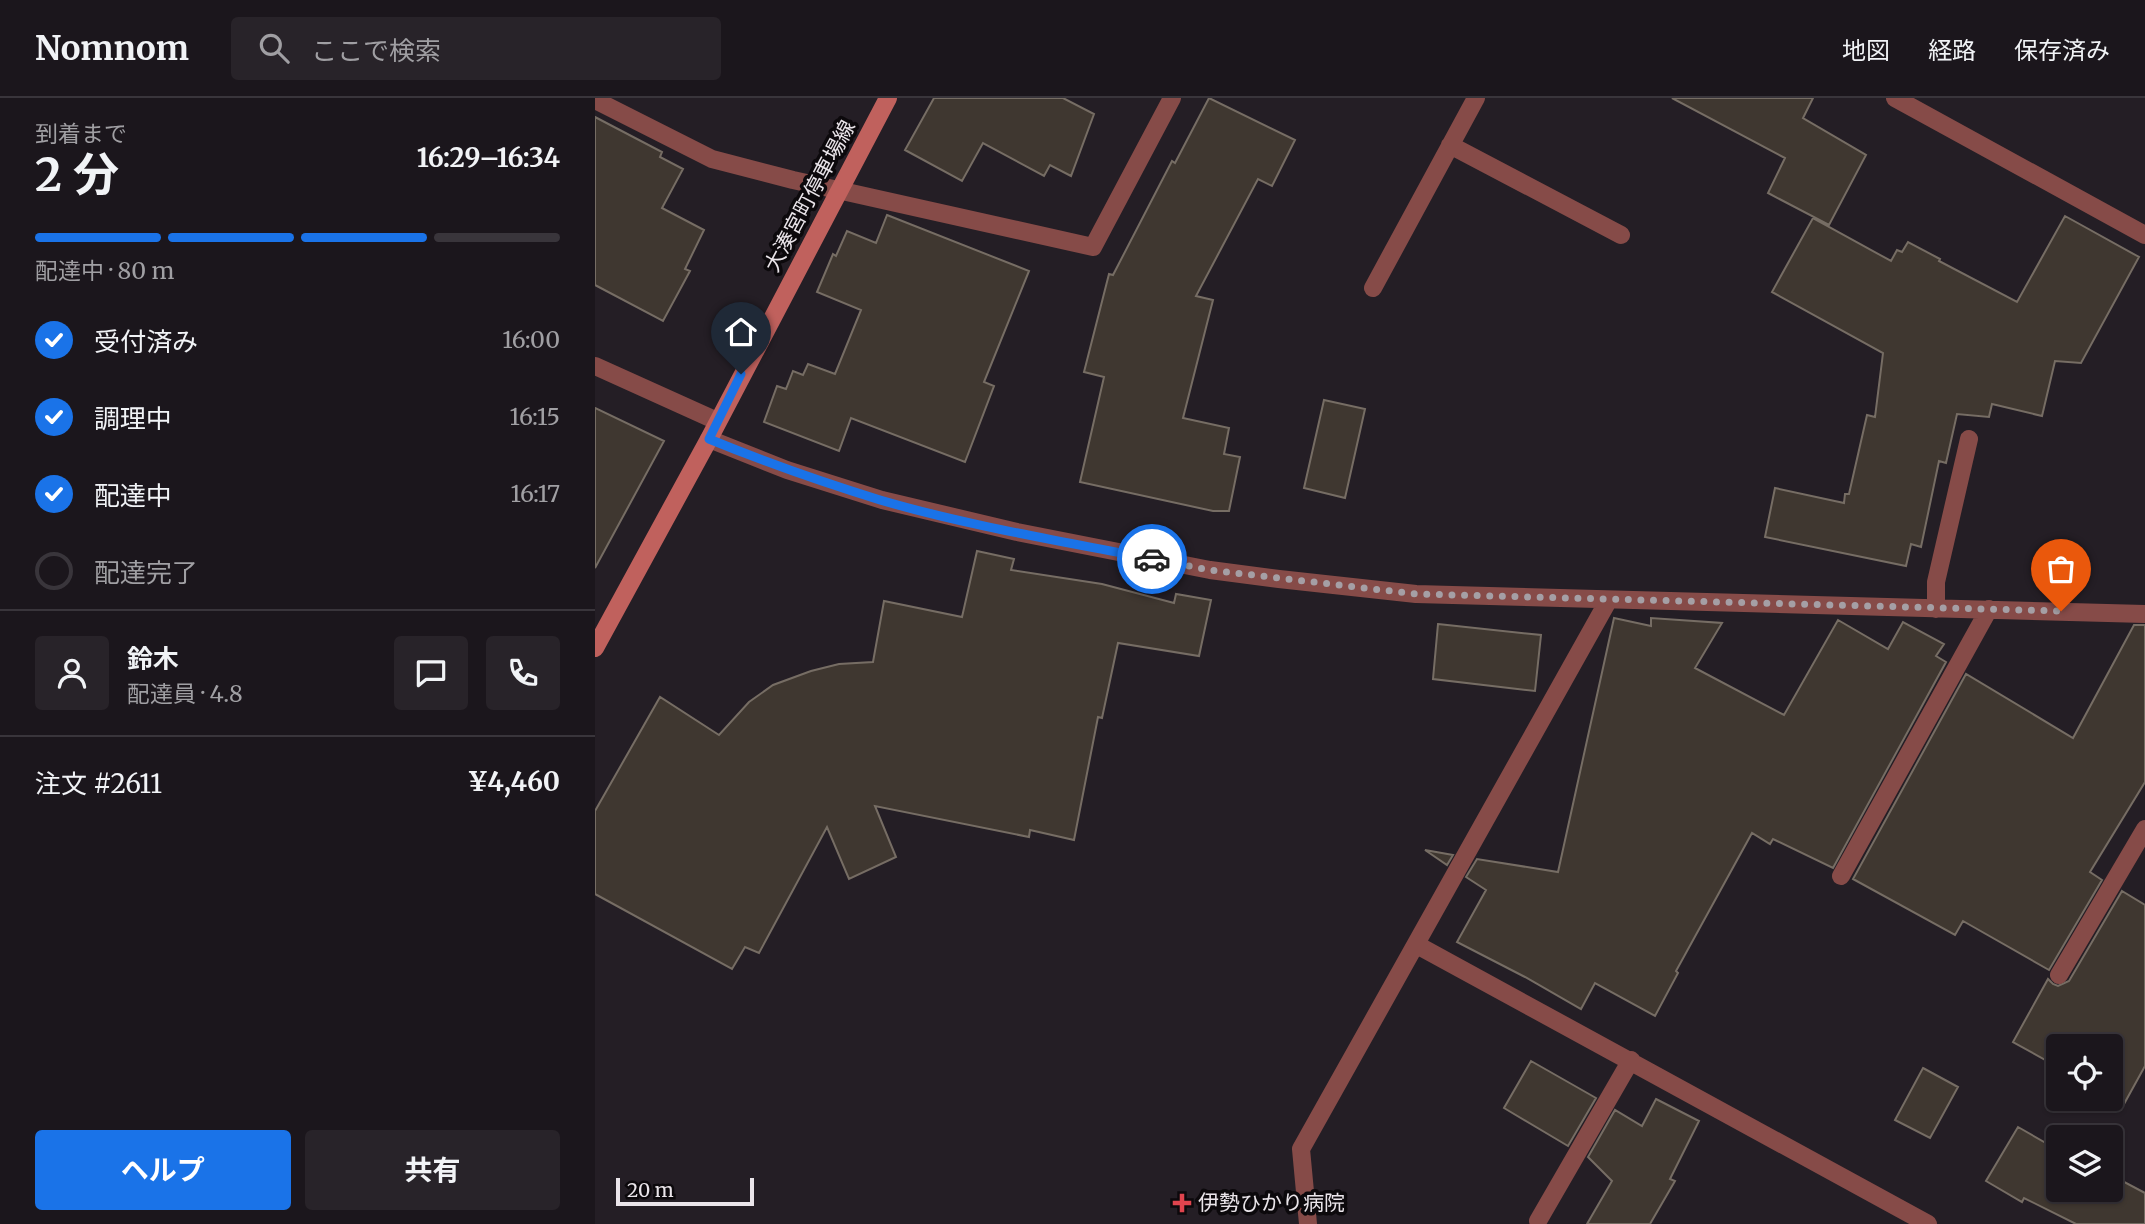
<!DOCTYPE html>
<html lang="ja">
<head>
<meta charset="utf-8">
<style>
  :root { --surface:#1b161c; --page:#282329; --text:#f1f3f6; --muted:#a09fa3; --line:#39353b; --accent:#1a73e8 }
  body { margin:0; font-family:Merriweather,"Noto Sans JP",serif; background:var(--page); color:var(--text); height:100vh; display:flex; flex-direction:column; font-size:26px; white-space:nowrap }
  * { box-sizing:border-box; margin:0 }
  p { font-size:23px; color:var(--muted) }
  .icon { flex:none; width:38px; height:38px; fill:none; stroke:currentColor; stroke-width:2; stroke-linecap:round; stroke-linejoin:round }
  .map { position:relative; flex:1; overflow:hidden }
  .panel { display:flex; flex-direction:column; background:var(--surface); width:595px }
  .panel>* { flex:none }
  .fabs { position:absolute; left:1451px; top:936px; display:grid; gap:14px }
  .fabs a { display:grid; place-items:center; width:77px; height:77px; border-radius:7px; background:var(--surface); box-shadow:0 2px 5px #0004,0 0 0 2px var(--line); font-size:35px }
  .scale { position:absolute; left:21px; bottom:18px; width:138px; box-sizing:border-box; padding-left:7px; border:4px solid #eae5ea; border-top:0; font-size:19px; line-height:24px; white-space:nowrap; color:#eae5ea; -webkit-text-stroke:5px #0c090c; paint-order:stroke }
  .pin { position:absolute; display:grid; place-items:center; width:60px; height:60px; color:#fff; margin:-72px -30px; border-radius:50% 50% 50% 0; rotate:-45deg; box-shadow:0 0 7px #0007 }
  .pin .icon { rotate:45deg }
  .courier { position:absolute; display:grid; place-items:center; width:70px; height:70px; margin:-35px; border:5px solid #1a73e8; border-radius:50%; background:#fff; color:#222; box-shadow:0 2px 9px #0007 }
  .overview em { font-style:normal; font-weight:700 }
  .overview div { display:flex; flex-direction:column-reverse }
  .overview { display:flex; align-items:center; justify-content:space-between; height:119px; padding:0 35px }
  h1 { font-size:46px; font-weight:700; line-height:52px }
  .bar { display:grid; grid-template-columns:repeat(4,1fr); gap:10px 7px; align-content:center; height:84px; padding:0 35px }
  .bar i { height:9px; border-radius:5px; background:var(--line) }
  .bar .selected { background:var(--accent) }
  .bar p { grid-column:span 4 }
  .line { display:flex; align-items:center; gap:18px; padding:0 35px; border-top:2px solid var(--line) }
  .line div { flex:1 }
  .round { display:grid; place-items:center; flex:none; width:74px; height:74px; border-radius:7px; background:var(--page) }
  ol { padding:0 35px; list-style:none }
  li { display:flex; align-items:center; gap:21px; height:77px }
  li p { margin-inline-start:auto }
  li .icon { padding:7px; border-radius:50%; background:var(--accent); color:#fff; stroke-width:4 }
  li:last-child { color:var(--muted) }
  li i { width:38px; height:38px; border:4px solid var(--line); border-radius:50% }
  .cta { display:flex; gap:14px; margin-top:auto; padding:14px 35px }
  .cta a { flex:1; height:80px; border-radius:7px; background:var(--accent); color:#fff; font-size:28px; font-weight:700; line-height:80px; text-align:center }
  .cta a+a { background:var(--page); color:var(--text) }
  header { display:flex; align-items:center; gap:42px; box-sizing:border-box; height:98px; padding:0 35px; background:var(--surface); border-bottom:2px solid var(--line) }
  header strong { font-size:33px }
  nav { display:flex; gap:38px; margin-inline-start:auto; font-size:24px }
  .search { width:490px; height:63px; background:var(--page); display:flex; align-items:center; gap:18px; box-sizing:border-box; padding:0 24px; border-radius:7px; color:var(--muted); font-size:26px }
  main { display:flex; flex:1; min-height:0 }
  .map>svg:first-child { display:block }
  .building { fill:#3f3730; stroke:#766d64; stroke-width:2 }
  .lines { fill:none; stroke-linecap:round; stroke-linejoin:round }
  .street { stroke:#864b48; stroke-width:18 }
  .secondary { stroke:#c0615d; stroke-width:18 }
  .done { stroke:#a59fa5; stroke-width:7; stroke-dasharray:0 12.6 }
  .route { stroke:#1a73e8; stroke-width:9 }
  .health-dot { fill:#e0444e; stroke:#0c090c; stroke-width:2.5 }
  .labels { text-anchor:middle; stroke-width:7; stroke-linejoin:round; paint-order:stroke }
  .street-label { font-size:21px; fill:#eae5ea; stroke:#0c090c }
  .poi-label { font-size:21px; fill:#eae5ea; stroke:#0c090c; text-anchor:start }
</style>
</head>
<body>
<header>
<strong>Nomnom</strong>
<div class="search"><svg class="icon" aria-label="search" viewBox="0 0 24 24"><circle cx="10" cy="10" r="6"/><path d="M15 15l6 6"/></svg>ここで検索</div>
<nav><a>地図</a><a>経路</a><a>保存済み</a></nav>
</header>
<main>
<section class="panel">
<div class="overview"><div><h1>2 分</h1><p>到着まで</p></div><em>16:29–16:34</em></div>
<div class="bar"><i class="selected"></i><i class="selected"></i><i class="selected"></i><i></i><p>配達中 · 80 m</p></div>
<ol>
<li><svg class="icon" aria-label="check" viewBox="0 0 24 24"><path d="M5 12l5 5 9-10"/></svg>受付済み<p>16:00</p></li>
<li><svg class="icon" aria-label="check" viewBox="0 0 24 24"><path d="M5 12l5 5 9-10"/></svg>調理中<p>16:15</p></li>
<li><svg class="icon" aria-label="check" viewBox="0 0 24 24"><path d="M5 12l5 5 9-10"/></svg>配達中<p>16:17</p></li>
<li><i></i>配達完了</li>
</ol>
<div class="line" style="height:126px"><a class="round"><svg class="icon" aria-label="person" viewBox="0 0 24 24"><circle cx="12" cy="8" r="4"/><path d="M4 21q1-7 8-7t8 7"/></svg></a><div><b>鈴木</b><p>配達員 · 4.8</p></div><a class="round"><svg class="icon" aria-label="chat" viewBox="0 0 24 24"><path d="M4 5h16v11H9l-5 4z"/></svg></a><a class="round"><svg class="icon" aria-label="phone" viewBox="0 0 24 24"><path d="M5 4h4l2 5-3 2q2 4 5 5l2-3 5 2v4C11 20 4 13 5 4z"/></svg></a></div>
<div class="line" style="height:91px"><div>注文 #2611</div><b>¥4,460</b></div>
<div class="cta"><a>ヘルプ</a><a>共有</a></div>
</section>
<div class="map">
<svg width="1550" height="1126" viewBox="0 0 1550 1126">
  <rect width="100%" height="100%" fill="#241e25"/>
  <path class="building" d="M339,0h129l31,16 -23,62 -21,-11 -6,11 -61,-33 -21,38 -57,-31z
    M614,0l86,42 -23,46 -14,-7 -62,117 17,4 -30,118 46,10 -5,26 16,3 -11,54h-16l-133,-29 24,-105 -20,-5 25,-98 4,1 59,-114 3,2z
    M1077,0h141l-10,20 63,37 -37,70 -61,-32 17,-35z
    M0,19l67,35 -2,5 23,12 -21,39 42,22 -19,39 5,2 -27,50 -68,-36z
    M292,117l142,56 -45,111 10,4 -29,76 -114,-44 -12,33 -75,-29 13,-36 9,3 7,-18 10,4 5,-11 27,10 26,-64 -44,-18 16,-38 3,2 11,-25 29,12z
    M1470,118l74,41 -58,106 -26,-2 -13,55 -50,-12 -3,13 -32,-3 -11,49 -7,-2 -18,86 -10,-3 -5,22 -141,-29 10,-49 69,15 1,-9h4l18,-79 8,2 8,-64 -111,-61 41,-74 78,43 6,-11 5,2 6,-10 32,17 -1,2 78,41z
    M729,302l41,9 -20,89 -41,-10z
    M0,310l69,33 -69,127z
    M382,453l37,8 -3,11 91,14 72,19 2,-9 35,6 -12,56 -81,-13 -16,75 -4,-1 -24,123 -44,-10 -1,7 -154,-31 21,51 -47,22 -22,-52 -68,126 -14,-6 -13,22 -137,-75v-83l65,-114 59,38 30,-33 24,-17 38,-14 28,-7 34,-2 11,-61 78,16z
    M1019,520l37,8v-8l71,5 -27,45 89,47 54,-95 50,29 15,-27 41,22 -8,12 10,6 -113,206 -60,-29 -3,5 -18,-11 -76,138 2,2 -23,43 -60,-33 -14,26 -56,-32 -68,-35 29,-52 -20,-13 11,-18 81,13z
    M843,526l103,11 -6,56 -102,-12z
    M1539,527h11v157l-55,90 12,8 -53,90 -86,-49 -8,14 -102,-56 113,-205 107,64z
    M830,752l28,5 -6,10z
    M1527,793l23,14v161l-21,38 -13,-8v-50h-53v21l-45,-25 35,-63 5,5 5,2 11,-5z
    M936,963l65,37 -28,48 -64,-38z
    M1328,970l35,19 -28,51 -35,-18z
    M1061,1001l43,22 -29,58 5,2 -25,43h-63l25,-43 -24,-24 27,-47 27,16z
    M1423,1029l40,23v40h53v-9l1,1 3,-5 30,16v31h-69l-52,-26 -2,4 -36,-21z"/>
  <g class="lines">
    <path class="street" d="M1300,0l250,137
      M0,2l117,59 81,21 300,67 79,-149
      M855,47l171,90
      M778,190l103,-190
      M0,268l122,55
      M114,341l78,31 95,30 135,32 193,38 69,9 137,15 729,20
      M1341,511v-27l33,-143
      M1246,778l148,-267
      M822,847l511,279
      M1464,877l86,-146
      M943,1123l93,-161
      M713,1126l-7,-75 307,-548"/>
    <path class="secondary" d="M0,550l114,-209 179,-341"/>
  </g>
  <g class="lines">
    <path class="done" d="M557,461l58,11 206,24 645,17"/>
    <path class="route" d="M146,276l-32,65c56,23 113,43 171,61 89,26 181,41 272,59"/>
  </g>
  <path class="health-dot" d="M583.5 1094.5h7v7h7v7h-7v7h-7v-7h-7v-7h7z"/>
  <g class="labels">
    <g class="street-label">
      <text transform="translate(215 98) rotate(-62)" y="7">大湊宮町停車場線</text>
    </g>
    <g class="poi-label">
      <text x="603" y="1112">伊勢ひかり病院</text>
    </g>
  </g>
</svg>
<div class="fabs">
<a><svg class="icon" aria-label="locate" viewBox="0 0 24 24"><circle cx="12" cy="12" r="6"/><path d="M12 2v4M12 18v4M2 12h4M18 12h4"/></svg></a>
<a><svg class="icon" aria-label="layers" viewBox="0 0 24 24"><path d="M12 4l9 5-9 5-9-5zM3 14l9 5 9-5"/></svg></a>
</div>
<div class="scale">20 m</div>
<div class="pin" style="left:1466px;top:513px;background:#ea580c"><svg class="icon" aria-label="bag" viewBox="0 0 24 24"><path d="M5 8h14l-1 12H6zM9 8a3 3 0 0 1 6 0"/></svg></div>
<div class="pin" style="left:146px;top:276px;background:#1f2937"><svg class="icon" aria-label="home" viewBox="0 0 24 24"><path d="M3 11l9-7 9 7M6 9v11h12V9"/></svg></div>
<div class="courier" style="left:557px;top:461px"><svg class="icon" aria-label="car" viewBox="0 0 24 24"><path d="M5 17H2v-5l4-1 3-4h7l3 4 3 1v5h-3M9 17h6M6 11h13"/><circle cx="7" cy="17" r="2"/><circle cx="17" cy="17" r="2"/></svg></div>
</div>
</main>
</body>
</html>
